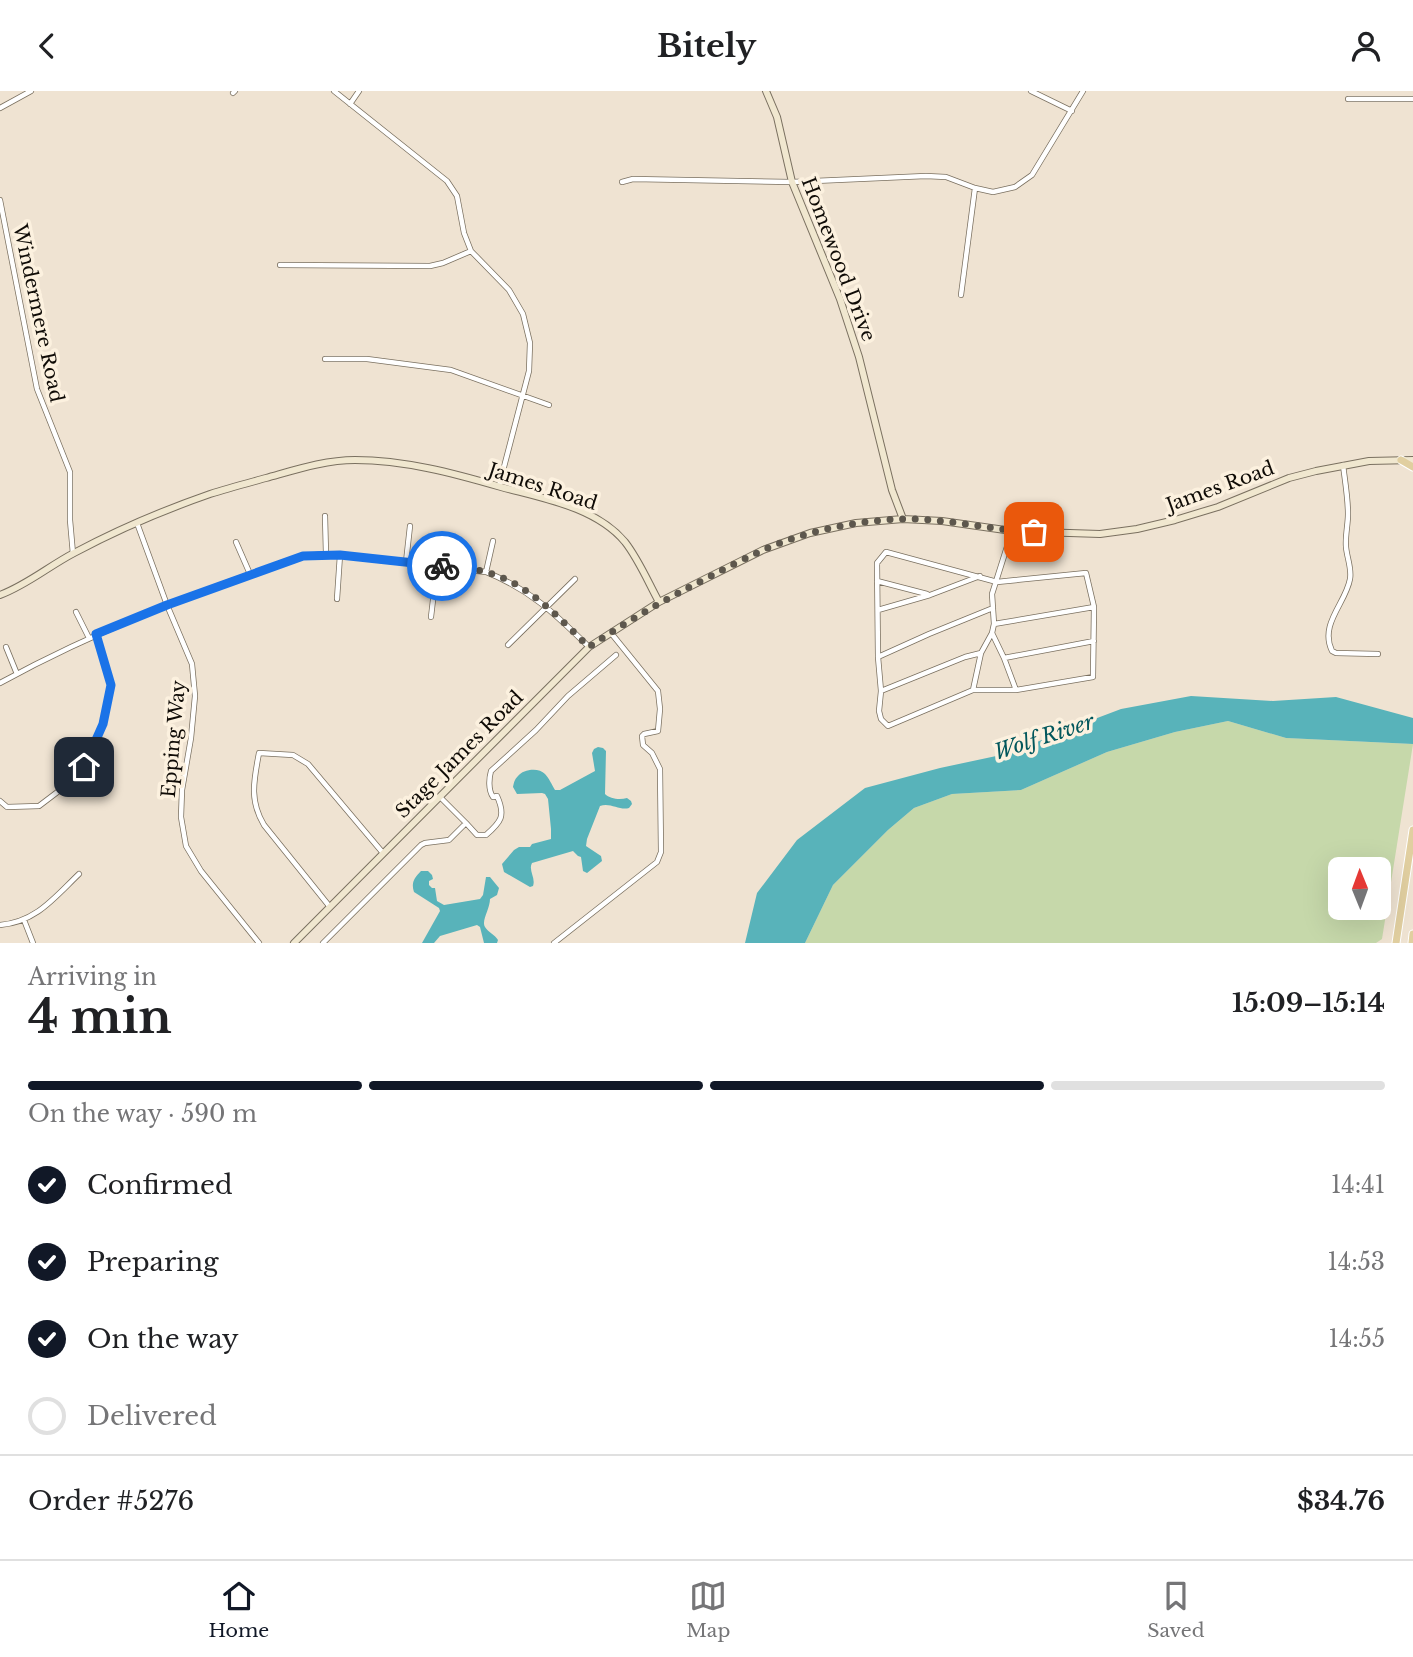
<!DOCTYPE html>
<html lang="en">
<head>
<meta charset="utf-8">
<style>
  :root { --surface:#fff; --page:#f6f6f6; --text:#202124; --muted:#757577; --line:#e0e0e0; --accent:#111827 }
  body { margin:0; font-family:"Libre Baskerville",serif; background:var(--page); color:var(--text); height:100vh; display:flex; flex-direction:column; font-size:26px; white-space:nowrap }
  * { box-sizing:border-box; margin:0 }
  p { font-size:23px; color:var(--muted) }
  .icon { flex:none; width:38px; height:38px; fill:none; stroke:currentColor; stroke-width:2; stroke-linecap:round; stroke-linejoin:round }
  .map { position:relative; height:852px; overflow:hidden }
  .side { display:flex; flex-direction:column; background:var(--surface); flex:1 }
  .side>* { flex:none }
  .needle { width:46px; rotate:359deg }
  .fabs { position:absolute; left:1328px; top:766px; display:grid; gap:14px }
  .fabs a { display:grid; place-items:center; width:63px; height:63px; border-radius:10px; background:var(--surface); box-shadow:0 7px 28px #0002; font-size:35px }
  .pin { position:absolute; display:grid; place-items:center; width:60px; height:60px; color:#fff; margin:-30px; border-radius:14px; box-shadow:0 4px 10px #0006 }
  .courier { position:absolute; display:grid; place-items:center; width:70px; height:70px; margin:-35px; border:5px solid #1a73e8; border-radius:50%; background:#fff; color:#222; box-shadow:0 2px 9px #0007 }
  .overview em { font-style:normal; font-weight:700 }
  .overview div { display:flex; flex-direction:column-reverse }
  .overview { display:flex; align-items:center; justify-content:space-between; height:119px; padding:0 28px }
  h1 { font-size:46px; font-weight:700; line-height:52px }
  .bar { display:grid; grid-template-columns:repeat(4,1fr); gap:10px 7px; align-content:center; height:84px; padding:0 28px }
  .bar i { height:9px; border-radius:5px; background:var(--line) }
  .bar .current { background:var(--accent) }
  .bar p { grid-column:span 4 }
  .line { display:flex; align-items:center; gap:18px; padding:0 28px; border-top:2px solid var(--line) }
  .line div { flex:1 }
  ol { padding:0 28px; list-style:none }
  li { display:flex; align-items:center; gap:21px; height:77px }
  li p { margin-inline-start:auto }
  li .icon { padding:7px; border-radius:50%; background:var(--accent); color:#fff; stroke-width:4 }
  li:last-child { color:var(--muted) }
  li i { width:38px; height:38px; border:4px solid var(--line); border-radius:50% }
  header { display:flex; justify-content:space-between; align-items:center; height:91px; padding:0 28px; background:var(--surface); font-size:32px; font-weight:700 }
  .tab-bar { display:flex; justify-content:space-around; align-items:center; height:98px; border-top:2px solid var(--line); background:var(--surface); font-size:19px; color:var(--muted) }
  .tab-bar a { display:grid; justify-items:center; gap:4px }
  .tab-bar .current { color:var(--accent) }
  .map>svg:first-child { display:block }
  .green { fill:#c6d8aa; fill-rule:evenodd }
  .water { fill:#58b3ba }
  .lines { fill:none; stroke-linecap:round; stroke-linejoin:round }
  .street-casing { stroke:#7a7060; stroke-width:6 }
  .secondary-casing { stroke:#7a7060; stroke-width:8 }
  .primary-casing { stroke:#fff; stroke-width:9 }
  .street { stroke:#fff; stroke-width:4.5 }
  .secondary { stroke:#f0e7cf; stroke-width:6 }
  .primary { stroke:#e1cfa0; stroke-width:7 }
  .done { stroke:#5d574d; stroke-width:7; stroke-dasharray:0 12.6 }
  .route { stroke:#1a73e8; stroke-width:9 }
  .labels { text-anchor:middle; stroke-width:7; stroke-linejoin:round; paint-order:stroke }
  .street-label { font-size:19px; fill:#0f0b06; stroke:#fcf1df }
  .water-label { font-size:21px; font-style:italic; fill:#02575c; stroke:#fcf1df }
</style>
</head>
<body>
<header><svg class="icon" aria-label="back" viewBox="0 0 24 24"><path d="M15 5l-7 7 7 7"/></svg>Bitely<svg class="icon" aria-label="person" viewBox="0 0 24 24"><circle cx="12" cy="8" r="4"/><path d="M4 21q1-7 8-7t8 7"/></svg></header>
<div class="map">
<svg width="1413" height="852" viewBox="0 0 1413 852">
  <rect width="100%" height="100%" fill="#efe3d2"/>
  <path class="green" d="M1228,630l58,17 127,6 -31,195 -6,4h-571l28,-58 55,-55 26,-22 38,-14 69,-4 86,-38 68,-20zM1340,779h39v38h-39z"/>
  <path class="water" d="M1191,605l82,5 63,-4 77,21v26l-127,-6 -58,-17 -53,11 -68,20 -86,38 -69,4 -38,14 -26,22 -55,55 -28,58h-60l12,-50 40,-53 68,-52 75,-20 75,-16 40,-18 66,-25z
    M598,656l5,1 3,3 -1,43c5,5 15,6 22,4l4,3 1,3 -3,4c-9,3 -19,-6 -29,-2l-13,33 -1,7 15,10 1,5 -15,12 -4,-2 -2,-14 -3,-1 -5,-5 -41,12c-4,7 4,15 1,23l-3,1 -26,-15 -2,-8 12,-14 5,-3h11l2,-3 19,-5v-10l-3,-30 -3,-5 -3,-1 -25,1 -4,-7c1,-4 1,-7 5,-11 5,-7 21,-9 27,-2 4,4 7,11 10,16h5l35,-19 -3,-18 2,-4z
    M421,780h7l4,4 1,4 -4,2v4l3,3h3l2,13 7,4 36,-6 3,-4 3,-18h4l9,11 -2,7 -7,4c0,10 -9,22 -5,28 3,5 10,8 13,13l-1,3h-13l-4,-16 -3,-2 -37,11 -6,7h-12l18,-32 -1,-3 -25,-16c-3,-9 0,-14 7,-21z"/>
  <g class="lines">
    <g class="street-casing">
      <path id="street" d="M334,0l113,90 10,15 7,37 7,18 38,39 14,24 7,29 -1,28 -30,115
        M1031,0l41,20
        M233,2l2,-2
        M1348,8h65
        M350,13l9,-13
        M0,17l31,-17
        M622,91l11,-3 159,3 134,-6 20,1 29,11 18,4 22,-5 17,-12 51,-84
        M0,109l37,189 33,83v48l3,34
        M280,174l150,1 13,-3 28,-12
        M961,204l14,-107
        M325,268h42l84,11 98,35
        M1343,374c2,16 5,33 5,49 0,11 -3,22 -2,33 1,11 6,22 4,32 -4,24 -31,45 -18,72l4,2 42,1
        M325,425l1,38
        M137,432l30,82 25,59 3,32 -4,42 -9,52 -1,27 5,29 15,25 58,72
        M1012,440l-20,63 2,30 -2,9 12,25 12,32
        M236,451l14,32
        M886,461l111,30 89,-9 8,34 -1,70 -77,13h-43l-85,36 -7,-7 -2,-8 2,-20 -3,-34 -1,-94z
        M406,471l4,-36
        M486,481l7,-31
        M877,490l50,13
        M337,508l3,-44
        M878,519l52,-15 50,-19
        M76,521l13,26
        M431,526l6,-51
        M994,533l100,-17
        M508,554l67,-66
        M6,556l11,27
        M878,566l51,-23 64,-26
        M1004,567l90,-17
        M0,592c97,-53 199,-92 303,-127l23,-2 160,18c45,18 69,42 103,75
        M973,599l8,-37 11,-20
        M881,600l84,-34 16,-4
        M440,706l26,26
        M0,710l7,6 32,-1 29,-22 16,-17 19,-43 8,-39 -15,-51
        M330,816l-66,-82c-15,-25 -10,-45 -5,-72l34,2 15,9 75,89
        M24,829l9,23
        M0,834c36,-3 54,-27 79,-51
        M323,852l98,-98 4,-2 24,-3 17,-17 11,12h9c15,-13 20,-19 11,-39l-4,1c-5,-7 -4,-19 -2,-26l45,-41 32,-34 48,-41
        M554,852l103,-81 4,-10 -1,-83 -8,-16 -9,-8 -1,-9 2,-2 14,-3 2,-22 -2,-18 -47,-58"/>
    </g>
    <g class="secondary-casing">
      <path id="secondary" d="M766,0l11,26 15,65 48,117 19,58 33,133 11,29
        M0,504c27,-10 49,-29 74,-42 43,-23 90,-43 136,-59 19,-6 38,-11 56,-16 29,-8 59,-18 89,-18 49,0 98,13 146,27 41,11 95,20 124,55 14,18 23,40 34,60
        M294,852l295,-296 70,-45 104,-52 47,-17 46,-10 47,-4 39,2 70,10 88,3 37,-5 38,-9 43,-13 71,-29 27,-7 53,-10 44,-1"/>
    </g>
    <g class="primary-casing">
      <path id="primary" d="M1401,369l12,7
        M1396,852l17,-113
        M1412,852l1,-9"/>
    </g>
    <use href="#street" class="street"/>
    <use href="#secondary" class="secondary"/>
    <use href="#primary" class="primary"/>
  </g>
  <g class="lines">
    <path class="done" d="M442,475c14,2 30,2 44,6 42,11 73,46 103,75 40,-27 77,-48 120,-70 17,-9 35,-18 52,-26 44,-20 93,-30 140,-32 45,-1 89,11 133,13"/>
    <path class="route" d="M84,676l19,-43 8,-39 -15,-51 71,-29 136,-49 37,-1 102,11"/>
  </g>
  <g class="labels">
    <g class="street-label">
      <text transform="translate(839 168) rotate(69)" y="7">Homewood Drive</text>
      <text transform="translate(39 222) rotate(78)" y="7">Windermere Road</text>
      <text transform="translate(543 395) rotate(18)" y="7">James Road</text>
      <text transform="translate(1220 395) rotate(-20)" y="7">James Road</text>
      <text transform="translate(173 648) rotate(-85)" y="7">Epping Way</text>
      <text transform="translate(459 663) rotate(-45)" y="7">Stage James Road</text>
    </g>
    <g class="water-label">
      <text transform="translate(1044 646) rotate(-18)" y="7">Wolf River</text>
    </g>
  </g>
</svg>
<div class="fabs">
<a><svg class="needle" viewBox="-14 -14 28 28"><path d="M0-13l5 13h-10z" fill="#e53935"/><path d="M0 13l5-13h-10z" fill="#757577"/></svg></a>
</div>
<div class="pin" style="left:1034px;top:441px;background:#ea580c"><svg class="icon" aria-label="bag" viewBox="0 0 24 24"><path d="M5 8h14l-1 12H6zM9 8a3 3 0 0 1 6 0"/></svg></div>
<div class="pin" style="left:84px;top:676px;background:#1f2937"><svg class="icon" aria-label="home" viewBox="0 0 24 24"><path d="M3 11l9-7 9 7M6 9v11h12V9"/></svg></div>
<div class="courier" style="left:442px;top:475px"><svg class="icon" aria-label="bike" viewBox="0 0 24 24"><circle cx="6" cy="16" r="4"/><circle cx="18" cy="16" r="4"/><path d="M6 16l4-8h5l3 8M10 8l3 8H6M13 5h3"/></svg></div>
</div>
<section class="side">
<div class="overview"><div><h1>4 min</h1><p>Arriving in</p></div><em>15:09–15:14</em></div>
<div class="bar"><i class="current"></i><i class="current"></i><i class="current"></i><i></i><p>On the way · 590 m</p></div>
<ol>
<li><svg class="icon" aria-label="check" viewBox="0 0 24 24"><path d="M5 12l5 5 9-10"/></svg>Confirmed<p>14:41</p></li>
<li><svg class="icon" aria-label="check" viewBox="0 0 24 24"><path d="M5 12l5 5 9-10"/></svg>Preparing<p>14:53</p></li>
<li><svg class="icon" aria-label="check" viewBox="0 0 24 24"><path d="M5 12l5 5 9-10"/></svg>On the way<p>14:55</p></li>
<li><i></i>Delivered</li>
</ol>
<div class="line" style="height:91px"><div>Order #5276</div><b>$34.76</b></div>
</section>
<nav class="tab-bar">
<a class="current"><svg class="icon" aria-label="home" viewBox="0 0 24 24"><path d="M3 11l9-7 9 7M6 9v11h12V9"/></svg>Home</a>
<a><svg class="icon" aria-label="map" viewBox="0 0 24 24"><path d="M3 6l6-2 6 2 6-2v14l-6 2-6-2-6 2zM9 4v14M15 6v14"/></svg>Map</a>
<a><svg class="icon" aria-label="saved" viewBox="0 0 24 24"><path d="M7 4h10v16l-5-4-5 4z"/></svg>Saved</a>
</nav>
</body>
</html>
